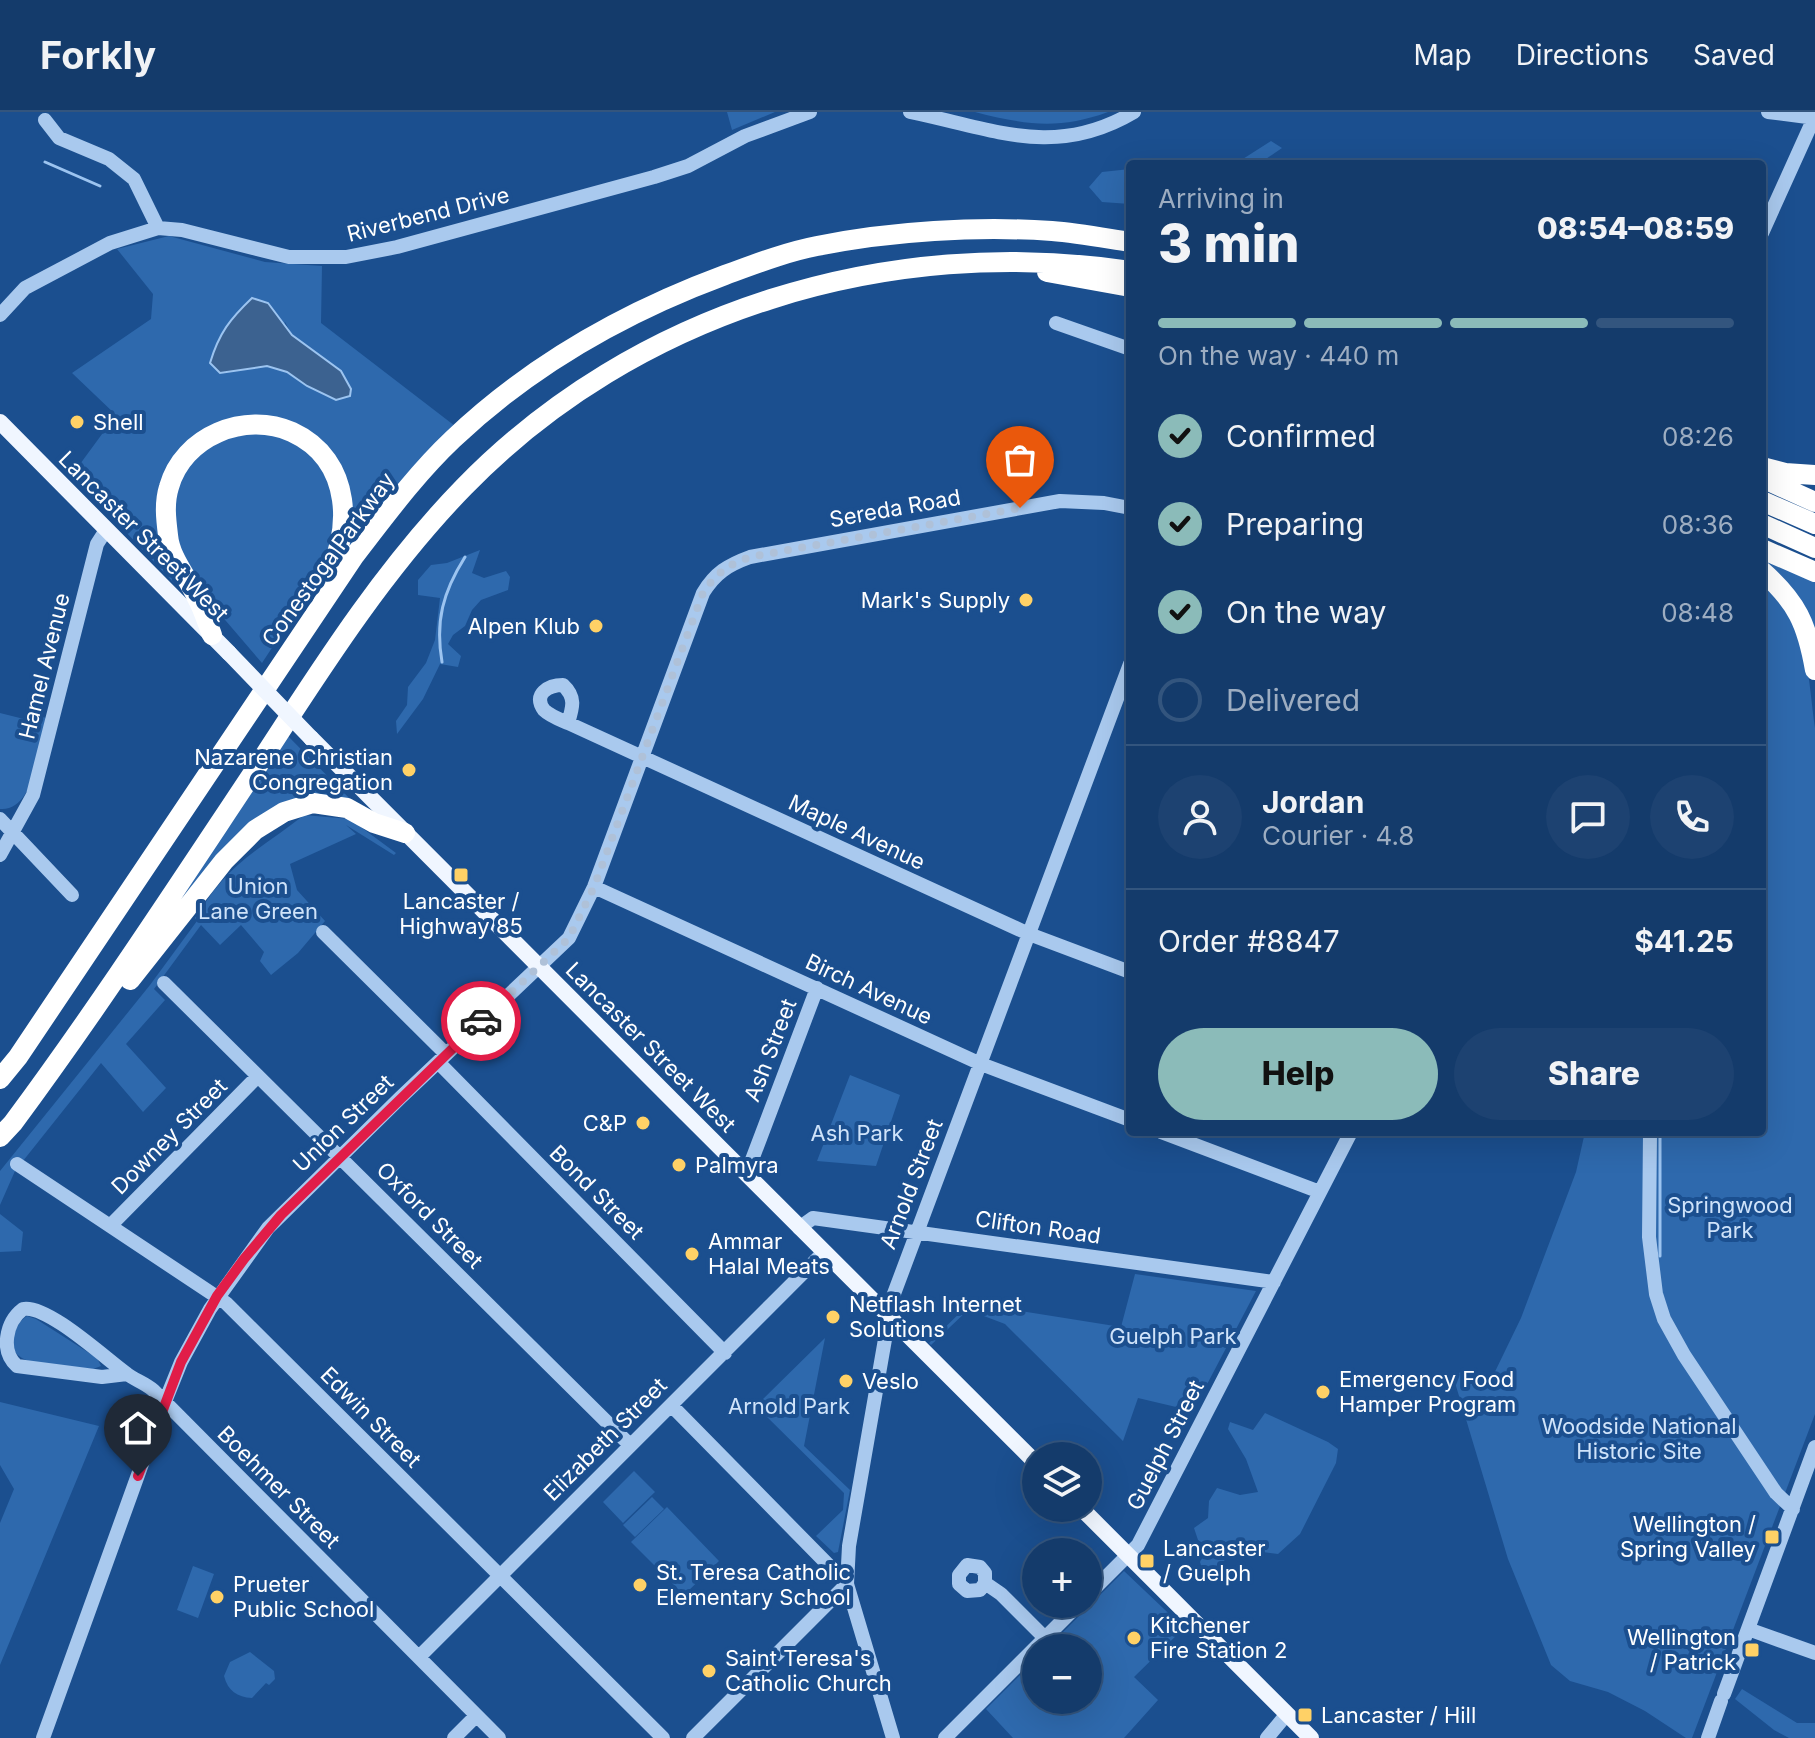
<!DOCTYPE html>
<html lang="en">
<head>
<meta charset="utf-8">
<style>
  :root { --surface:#143b6b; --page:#1d4271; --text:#f1f3f6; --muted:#9dadc1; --line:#33557e; --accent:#8bbbb9 }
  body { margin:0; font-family:Inter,sans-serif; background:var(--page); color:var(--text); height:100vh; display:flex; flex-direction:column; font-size:30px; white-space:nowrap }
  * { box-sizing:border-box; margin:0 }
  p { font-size:26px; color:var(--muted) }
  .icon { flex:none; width:44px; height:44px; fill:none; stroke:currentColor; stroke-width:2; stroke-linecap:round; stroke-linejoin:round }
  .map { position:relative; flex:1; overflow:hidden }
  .side { position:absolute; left:1126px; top:48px; width:640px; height:976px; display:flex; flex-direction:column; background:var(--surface); border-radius:8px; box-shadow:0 8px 32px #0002,0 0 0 2px var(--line) }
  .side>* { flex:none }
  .fabs { position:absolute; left:1022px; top:1330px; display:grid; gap:16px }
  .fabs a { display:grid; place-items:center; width:80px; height:80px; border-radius:50%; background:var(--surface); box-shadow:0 8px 32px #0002,0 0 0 2px var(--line); font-size:40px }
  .pin { position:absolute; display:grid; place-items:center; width:68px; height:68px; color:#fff; margin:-82px -34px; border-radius:50% 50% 50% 0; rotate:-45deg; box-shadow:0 0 8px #0007 }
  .pin .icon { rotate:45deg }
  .courier { position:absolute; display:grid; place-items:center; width:80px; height:80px; margin:-40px; border:6px solid #e11d48; border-radius:50%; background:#fff; color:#222; box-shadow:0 2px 10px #0007 }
  .summary em { font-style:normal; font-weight:800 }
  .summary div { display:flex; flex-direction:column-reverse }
  .summary { display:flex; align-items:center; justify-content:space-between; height:136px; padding:0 32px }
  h1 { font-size:52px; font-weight:800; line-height:60px }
  .bar { display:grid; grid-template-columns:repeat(4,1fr); gap:12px 8px; align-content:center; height:96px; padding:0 32px }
  .bar i { height:10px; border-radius:6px; background:var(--line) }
  .bar .current { background:var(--accent) }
  .bar p { grid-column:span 4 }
  .line { display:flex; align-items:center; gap:20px; padding:0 32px; border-top:2px solid var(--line) }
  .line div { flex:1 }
  .round { display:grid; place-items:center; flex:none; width:84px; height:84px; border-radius:42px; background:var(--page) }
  ol { padding:0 32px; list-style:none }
  li { display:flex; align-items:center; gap:24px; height:88px }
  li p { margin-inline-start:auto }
  li .icon { padding:8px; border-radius:50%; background:var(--accent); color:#111; stroke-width:4 }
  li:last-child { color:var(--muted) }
  li i { width:44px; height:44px; border:4px solid var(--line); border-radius:50% }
  .cta { display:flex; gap:16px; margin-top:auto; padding:16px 32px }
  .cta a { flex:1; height:92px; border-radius:48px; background:var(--accent); color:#111; font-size:32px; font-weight:800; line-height:92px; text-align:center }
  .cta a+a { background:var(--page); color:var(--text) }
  header { display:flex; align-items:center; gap:48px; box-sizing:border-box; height:112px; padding:0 40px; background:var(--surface); border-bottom:2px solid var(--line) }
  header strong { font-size:38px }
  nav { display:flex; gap:44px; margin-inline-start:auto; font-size:28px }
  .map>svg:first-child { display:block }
  .green { fill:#2e69ad; fill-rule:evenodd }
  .water { fill:#3c6290; stroke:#9cc4f0; stroke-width:2 }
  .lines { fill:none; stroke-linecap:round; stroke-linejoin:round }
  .stream { stroke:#9cc4f0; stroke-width:3 }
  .minor { stroke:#a9c9ee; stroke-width:14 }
  .major { stroke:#f0f6ff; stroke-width:16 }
  .highway { stroke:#fff; stroke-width:20 }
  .major-bridge { stroke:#f0f6ff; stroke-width:16 }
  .done { stroke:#afc1d8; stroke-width:8; stroke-dasharray:0 14.4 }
  .route { stroke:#e11d48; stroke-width:10 }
  .poi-dot { fill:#ffd166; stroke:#1b4f8f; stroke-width:3 }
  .labels { text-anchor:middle; stroke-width:8; stroke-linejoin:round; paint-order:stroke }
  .street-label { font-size:22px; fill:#fff; stroke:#1b4f8f }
  .poi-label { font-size:22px; fill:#fff; stroke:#1b4f8f; text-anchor:start }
  .park-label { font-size:22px; fill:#cfe3fa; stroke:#1b4f8f }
</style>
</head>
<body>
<header>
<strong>Forkly</strong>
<nav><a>Map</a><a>Directions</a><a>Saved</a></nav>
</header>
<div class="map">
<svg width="1815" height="1626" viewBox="0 0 1815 1626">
  <rect width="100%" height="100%" fill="#1b4f8f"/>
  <path class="green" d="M727,0h48l-43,18z
    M975,0h133c-49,18 -83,13 -133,0z
    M1271,29l11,7 -19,13 1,3h-29z
    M1130,57v35l-28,-2 -13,-15 13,-15z
    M169,124l96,26 57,4 -1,57 134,103 -107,124 -10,-84 -79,-49 -95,59 15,101 -5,6 -102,-108 44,-60 -44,-42 79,-54 2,-25 -36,-45zM285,210l7,13 20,16 -5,35 -20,-14 -20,-6z
    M266,320l31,10 24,22 17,46 -15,60 -61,93 -54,-63 -23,-35 -14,-49 8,-38 10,-16 31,-23z
    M480,438l-8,23 12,5 22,-7 4,6 -2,13 -27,10 -9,10 -7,16 -12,9 -5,9 13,12 -3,11 -18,-3 -17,35 -26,35 -1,-13 11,-16 1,-18 18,-24 9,-23 5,-42 -22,-3v-15l13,-15 16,-2z
    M1762,445l53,24v66l-53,-82z
    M1762,469c47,41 45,89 53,147v686l-123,324h-6l-41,-27 -37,-19 -38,-11 -19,-16 -43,-106 -55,-183 14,-7 15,13h8l31,-64 55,-146 9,-40h177z
    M30,600l16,6c-6,26 -11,94 -46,91v-96l28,7z
    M286,622l69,70 -55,-4 -143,137z
    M304,703l46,4 46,34 -2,2 -48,-30 10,9 -66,30 7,26 28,31 -27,32 -27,22 -11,-14 4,-9 -23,-27 -21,20 -19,-20 -47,64 11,11 -39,44 40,44 -23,24 -42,-49 -86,108 -15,34v-34l150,-186 47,-64 -2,-3c8,-12 16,-25 26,-36 23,-27 56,-45 83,-67z
    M850,963l50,20 -24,71 -59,-5z
    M0,1102l23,18 -2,19 -21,1z
    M1135,1162l121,17 -63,120 -55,-13 -15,43 -118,-117 -37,-14 -37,35 -2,-2 41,-40 151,24z
    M27,1204l9,3 61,39 4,8 -8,3c-20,-2 -90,1 -80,-32 3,-9 6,-16 14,-21z
    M825,1226l-21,108 46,44 -12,62 -4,1 -18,-17 27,-26 1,-17 -88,-87z
    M0,1290l99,24 -99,239v-142l14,-34 -14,-24z
    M1265,1301l63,29 10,7 -2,14 -36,71 -22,20 -45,-6 -16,23 -14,1 -3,-10 7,-16 -9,-6 -4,-12 14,-10 1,-17 8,-13 23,7 18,-3 -12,-33 -18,-30 2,-7 23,8z
    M634,1359l21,21 -32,31 -20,-21z
    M652,1385l12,12 -29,28 -12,-12z
    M667,1395l52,54 -35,34 -53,-53z
    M193,1454l21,8 -16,44 -21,-8z
    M1124,1459l60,57 -50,49 24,23 -34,38h-111l-27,-29 50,-50v41h52v-52h-41z
    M250,1540l24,19 1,8 -6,6 -3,-2 -14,15c-15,-1 -24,-7 -28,-22l6,-14z
    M1742,1577l55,34h18v15h-26l-15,-8 -39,-31z"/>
  <path class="water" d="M252,186l16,5 24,32 49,36 10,18 -1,7 -14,4 -29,-14 -20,-14 -20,-6 -47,7 -10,-10c9,-30 20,-44 42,-65z"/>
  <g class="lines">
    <path class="stream" d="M45,50l55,24
      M442,550c-7,-41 1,-70 23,-105
      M1660,1020v124"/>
    <path class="minor" d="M910,0c83,17 145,47 224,0
      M1768,0l47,6
      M45,8l14,18 50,21 25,20 24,49
      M1762,121l52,-115
      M0,203l25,-27 85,-45 48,-15 24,2 107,27h57l51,-10 257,-70 34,-11 57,-30 65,-24
      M1056,211l74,26
      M568,611c5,-16 8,-26 -5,-38 -14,0 -31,9 -19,25 6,6 17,10 24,13l461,211 101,38
      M0,707l72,76
      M0,743l33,-60 64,-251 9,-14
      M594,775l387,177 149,56
      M323,820l123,122
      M164,871l466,462
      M438,950l287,291
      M1161,1020l159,60
      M1650,1020l-1,105 7,57 8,25 20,36 92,138 17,16
      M17,1052l209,139 437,435
      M747,1061l70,-185
      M111,1113l146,-148
      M799,1116l14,-10 461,64
      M127,1262l-25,3 -85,-11c-17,-15 -11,-44 6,-57 24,-5 83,50 104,65 8,6 18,9 26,16l346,348
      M671,1293l176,179 -154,154
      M985,1471l-5,7 -13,1 -8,-7v-9l8,-10 13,2 5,6v10l16,11 44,44
      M1088,1483l50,-50 213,-413
      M1748,1517l67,24
      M419,1545l404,-404
      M1724,1582l91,-247
      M43,1626l117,-324 21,-52 29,-53 58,-81 132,-130 169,-160 25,-51 109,-294c12,-20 25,-28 47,-36l310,-56 44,2 26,5
      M454,1626l22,-22
      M893,1626l-46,-154 2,-38 43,-247 238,-635
      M945,1626l134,-134
      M1267,1626l19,-23
      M1708,1626l13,-37"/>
    <path class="major" d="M0,310l229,231
      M311,626c241,242 483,484 725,725
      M1081,1396l230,230"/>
    <path class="highway" d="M1047,160l83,15
      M1762,355l23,6 30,2
      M1762,366l53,24
      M1762,389l53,23
      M1762,412l53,24
      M1762,437l53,23
      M1762,459c35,31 45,53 53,99
      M212,523c-5,-13 -9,-27 -16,-39 -9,-20 -26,-38 -28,-61 -2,-16 -4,-32 1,-48 14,-51 76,-76 123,-55 61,28 62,102 31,152
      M130,868l94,-119 31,-31 29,-18 29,-9 34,5 27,15 31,10
      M0,967l18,-22 337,-502c31,-40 61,-81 98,-116 78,-74 172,-127 272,-164 30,-11 61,-23 92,-29 74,-15 160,-20 235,-15 26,2 52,7 78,11
      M0,1025l13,-14c86,-116 164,-236 244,-356 63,-97 126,-197 207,-280 171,-176 425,-253 666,-216"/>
    <path class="major-bridge" d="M229,541l82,85"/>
  </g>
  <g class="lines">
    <path class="done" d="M481,909l88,-83 25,-51 109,-294c13,-20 25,-28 47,-36l270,-49"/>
    <path class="route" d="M138,1364l43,-114 36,-66 27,-37 37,-44 200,-194"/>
  </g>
  <g class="poi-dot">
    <circle cx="77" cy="310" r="8"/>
    <circle cx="1026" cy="488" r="8"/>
    <circle cx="596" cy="514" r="8"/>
    <circle cx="409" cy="658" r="8"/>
    <rect x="453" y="755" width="16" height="16" rx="4"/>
    <circle cx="643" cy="1011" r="8"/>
    <circle cx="679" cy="1053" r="8"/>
    <circle cx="692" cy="1142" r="8"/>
    <circle cx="833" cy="1205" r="8"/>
    <circle cx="846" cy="1269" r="8"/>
    <circle cx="1323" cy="1280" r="8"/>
    <rect x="1764" y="1417" width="16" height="16" rx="4"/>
    <rect x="1139" y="1441" width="16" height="16" rx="4"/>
    <circle cx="640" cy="1473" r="8"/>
    <circle cx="217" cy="1485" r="8"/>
    <circle cx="1134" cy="1526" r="8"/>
    <rect x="1744" y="1530" width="16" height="16" rx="4"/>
    <circle cx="709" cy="1559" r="8"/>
    <rect x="1297" y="1595" width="16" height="16" rx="4"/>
  </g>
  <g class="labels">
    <g class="street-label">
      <text transform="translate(428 102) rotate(-14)" y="8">Riverbend Drive</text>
      <text transform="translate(895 396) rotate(-10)" y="8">Sereda Road</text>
      <text transform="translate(144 424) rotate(45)" y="8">Lancaster Street West</text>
      <text transform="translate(328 447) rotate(-54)" y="8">Conestoga Parkway</text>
      <text transform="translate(44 554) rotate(-76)" y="8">Hamel Avenue</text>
      <text transform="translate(857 720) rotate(25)" y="8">Maple Avenue</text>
      <text transform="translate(869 877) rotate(25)" y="8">Birch Avenue</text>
      <text transform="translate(651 935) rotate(45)" y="8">Lancaster Street West</text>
      <text transform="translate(770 938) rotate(-69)" y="8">Ash Street</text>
      <text transform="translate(343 1011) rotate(-44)" y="8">Union Street</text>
      <text transform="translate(169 1024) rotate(-45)" y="8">Downey Street</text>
      <text transform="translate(911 1072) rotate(-69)" y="8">Arnold Street</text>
      <text transform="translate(597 1080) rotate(45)" y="8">Bond Street</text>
      <text transform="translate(430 1103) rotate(45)" y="8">Oxford Street</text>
      <text transform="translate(1038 1115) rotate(8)" y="8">Clifton Road</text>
      <text transform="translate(371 1305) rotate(45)" y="8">Edwin Street</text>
      <text transform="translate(605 1327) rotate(-45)" y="8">Elizabeth Street</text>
      <text transform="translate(1165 1333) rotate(-63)" y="8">Guelph Street</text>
      <text transform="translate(279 1375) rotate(45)" y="8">Boehmer Street</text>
    </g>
    <g class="poi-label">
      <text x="93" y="318">Shell</text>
      <text x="1010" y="496" text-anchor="end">Mark's Supply</text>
      <text x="580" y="522" text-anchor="end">Alpen Klub</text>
      <text x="393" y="653" text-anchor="end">Nazarene Christian<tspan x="393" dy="25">Congregation</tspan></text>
      <text x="461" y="797" text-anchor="middle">Lancaster /<tspan x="461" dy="25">Highway 85</tspan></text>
      <text x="627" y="1019" text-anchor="end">C&amp;P</text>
      <text x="695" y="1061">Palmyra</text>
      <text x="708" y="1137">Ammar<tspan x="708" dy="25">Halal Meats</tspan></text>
      <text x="849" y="1200">Netflash Internet<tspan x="849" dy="25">Solutions</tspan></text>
      <text x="1339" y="1275">Emergency Food<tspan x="1339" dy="25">Hamper Program</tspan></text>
      <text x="862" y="1277">Veslo</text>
      <text x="1756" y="1420" text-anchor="end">Wellington /<tspan x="1756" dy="25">Spring Valley</tspan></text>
      <text x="1163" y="1444">Lancaster<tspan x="1163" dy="25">/ Guelph</tspan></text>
      <text x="656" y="1468">St. Teresa Catholic<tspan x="656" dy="25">Elementary School</tspan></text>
      <text x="233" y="1480">Prueter<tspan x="233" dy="25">Public School</tspan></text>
      <text x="1150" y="1521">Kitchener<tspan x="1150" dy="25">Fire Station 2</tspan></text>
      <text x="1736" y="1533" text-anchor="end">Wellington<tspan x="1736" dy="25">/ Patrick</tspan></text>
      <text x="725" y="1554">Saint Teresa's<tspan x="725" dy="25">Catholic Church</tspan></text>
      <text x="1321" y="1611">Lancaster / Hill</text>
    </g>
    <g class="park-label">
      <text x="258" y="782">Union<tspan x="258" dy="25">Lane Green</tspan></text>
      <text x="857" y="1029">Ash Park</text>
      <text x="1730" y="1101">Springwood<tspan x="1730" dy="25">Park</tspan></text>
      <text x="1173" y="1232">Guelph Park</text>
      <text x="789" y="1302">Arnold Park</text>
      <text x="1639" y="1322">Woodside National<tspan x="1639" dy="25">Historic Site</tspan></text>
    </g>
  </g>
</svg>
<div class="fabs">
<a><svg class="icon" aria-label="layers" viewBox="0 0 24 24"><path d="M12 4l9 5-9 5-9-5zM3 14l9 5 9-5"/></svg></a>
<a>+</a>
<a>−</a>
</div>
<div class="pin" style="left:1020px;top:396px;background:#ea580c"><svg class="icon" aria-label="bag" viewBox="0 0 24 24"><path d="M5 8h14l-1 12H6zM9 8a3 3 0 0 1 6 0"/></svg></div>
<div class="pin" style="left:138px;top:1364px;background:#1f2937"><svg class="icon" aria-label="home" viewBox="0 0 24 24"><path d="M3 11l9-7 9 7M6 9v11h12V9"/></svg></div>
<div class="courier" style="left:481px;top:909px"><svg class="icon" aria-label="car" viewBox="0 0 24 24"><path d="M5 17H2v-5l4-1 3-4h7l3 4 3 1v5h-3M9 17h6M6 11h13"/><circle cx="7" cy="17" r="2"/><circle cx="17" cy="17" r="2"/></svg></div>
<section class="side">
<div class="summary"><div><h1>3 min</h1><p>Arriving in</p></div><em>08:54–08:59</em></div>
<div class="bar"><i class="current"></i><i class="current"></i><i class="current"></i><i></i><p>On the way · 440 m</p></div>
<ol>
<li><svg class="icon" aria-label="check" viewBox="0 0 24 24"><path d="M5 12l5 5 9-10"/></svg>Confirmed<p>08:26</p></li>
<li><svg class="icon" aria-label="check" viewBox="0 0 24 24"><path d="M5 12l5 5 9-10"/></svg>Preparing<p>08:36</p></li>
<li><svg class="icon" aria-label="check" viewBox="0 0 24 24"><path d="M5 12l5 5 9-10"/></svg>On the way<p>08:48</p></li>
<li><i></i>Delivered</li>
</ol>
<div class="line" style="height:144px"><a class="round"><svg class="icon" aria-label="person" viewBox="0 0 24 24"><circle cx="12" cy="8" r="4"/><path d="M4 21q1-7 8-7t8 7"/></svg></a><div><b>Jordan</b><p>Courier · 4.8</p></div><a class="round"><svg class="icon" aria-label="chat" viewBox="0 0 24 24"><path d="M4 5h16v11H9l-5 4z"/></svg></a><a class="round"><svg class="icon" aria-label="phone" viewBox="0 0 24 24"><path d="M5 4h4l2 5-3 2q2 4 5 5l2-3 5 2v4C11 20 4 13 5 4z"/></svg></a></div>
<div class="line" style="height:104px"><div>Order #8847</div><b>$41.25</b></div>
<div class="cta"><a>Help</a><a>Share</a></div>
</section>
</div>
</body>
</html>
